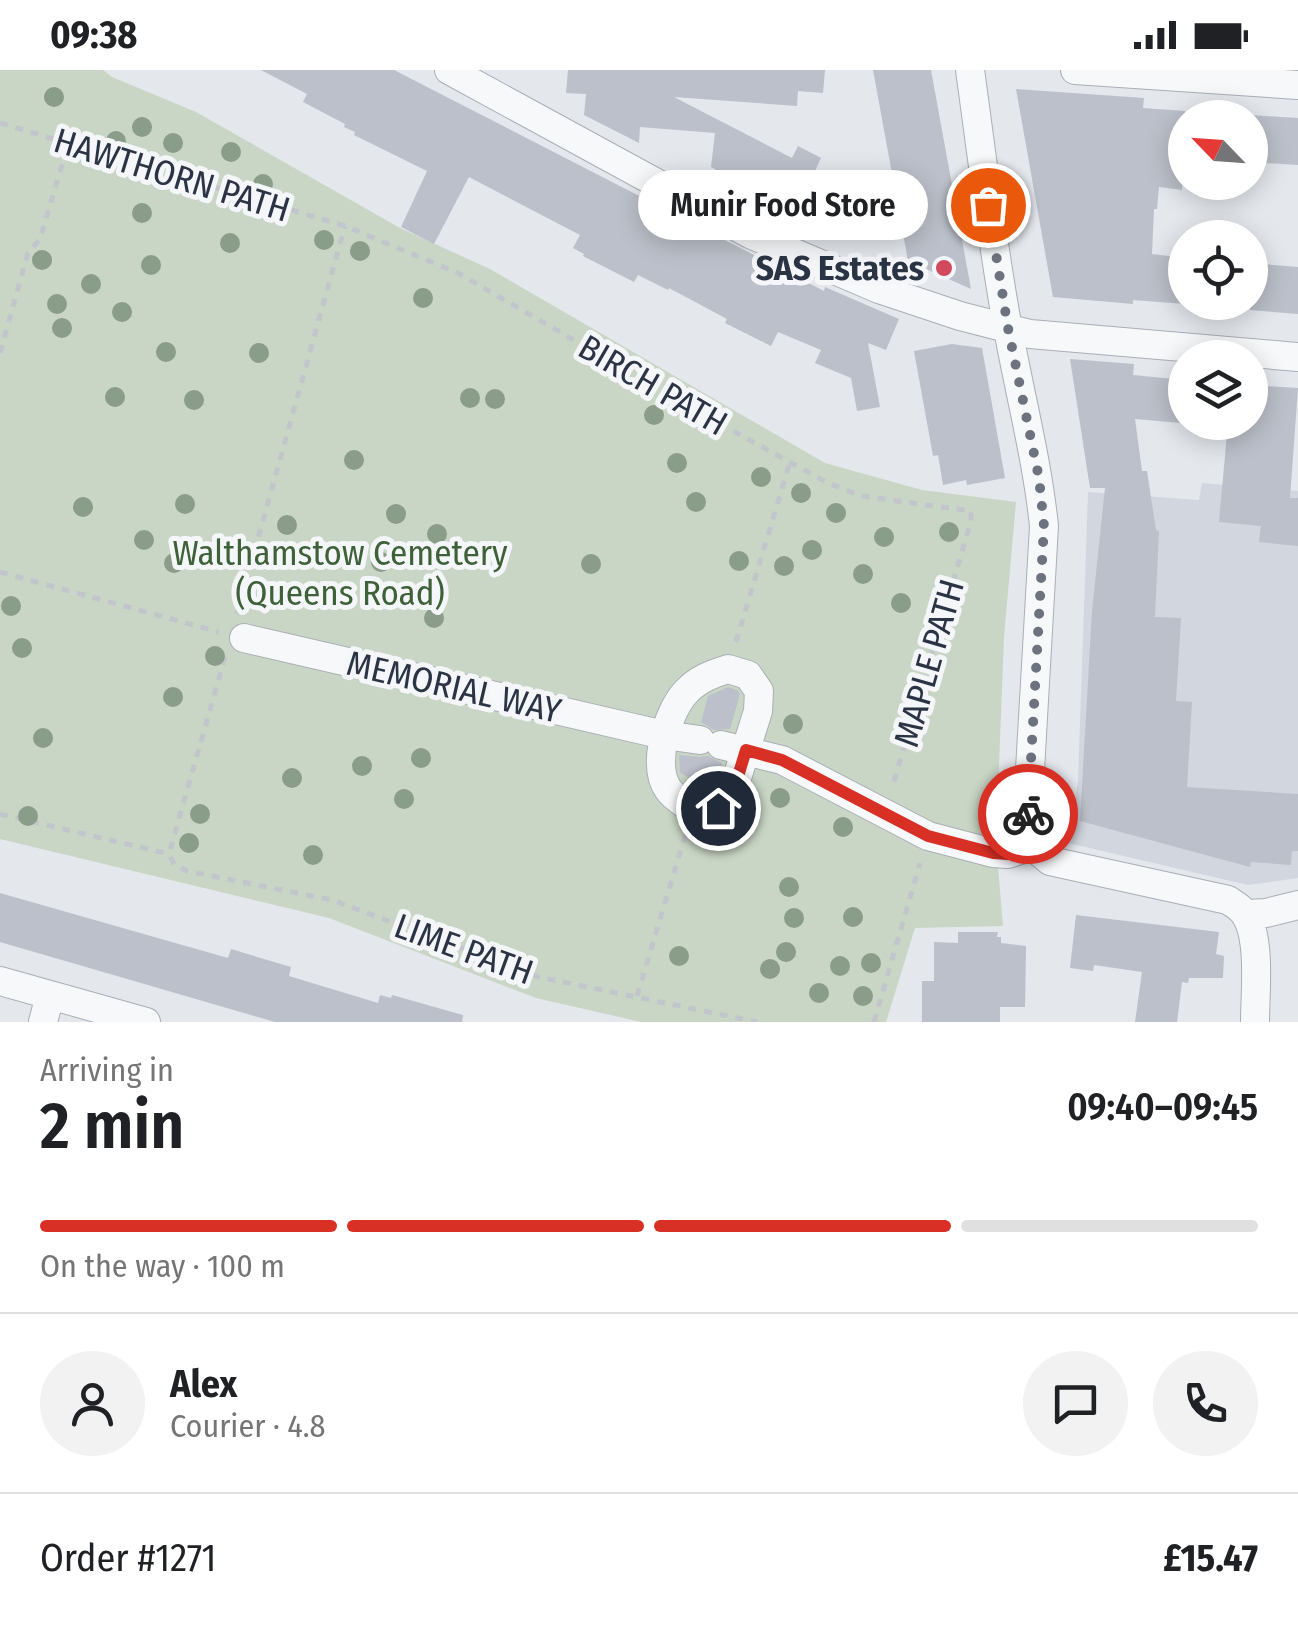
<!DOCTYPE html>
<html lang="en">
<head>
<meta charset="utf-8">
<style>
  :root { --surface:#fff; --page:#f2f2f2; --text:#202124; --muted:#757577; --line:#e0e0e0; --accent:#d93025 }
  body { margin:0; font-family:"Fira Sans Condensed",sans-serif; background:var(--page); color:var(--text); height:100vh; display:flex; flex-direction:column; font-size:38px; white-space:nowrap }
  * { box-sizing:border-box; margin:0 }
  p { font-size:32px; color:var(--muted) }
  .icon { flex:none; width:55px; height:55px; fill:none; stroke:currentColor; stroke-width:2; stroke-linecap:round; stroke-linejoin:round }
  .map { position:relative; height:952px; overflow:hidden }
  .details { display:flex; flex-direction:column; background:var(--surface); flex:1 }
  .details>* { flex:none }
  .needle { width:65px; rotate:295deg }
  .buttons { position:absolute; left:1168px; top:30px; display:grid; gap:20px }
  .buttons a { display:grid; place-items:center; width:100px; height:100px; border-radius:50%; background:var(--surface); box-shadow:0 5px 25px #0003; font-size:50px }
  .pin { position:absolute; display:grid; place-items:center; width:85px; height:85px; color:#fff; margin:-42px; border:5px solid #fff; border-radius:50%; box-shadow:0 2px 10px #0007 }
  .courier { position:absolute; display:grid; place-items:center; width:100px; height:100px; margin:-50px; border:8px solid #d93025; border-radius:50%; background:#fff; color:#222; box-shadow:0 2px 12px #0007 }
  .bubble { position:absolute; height:70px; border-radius:35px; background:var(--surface); box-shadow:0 5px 25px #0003; font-size:32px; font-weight:600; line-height:70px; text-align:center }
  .head em { font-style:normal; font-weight:600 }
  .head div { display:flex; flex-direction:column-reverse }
  .head { display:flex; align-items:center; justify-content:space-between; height:170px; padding:0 40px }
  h1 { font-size:65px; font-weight:600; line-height:75px }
  .bar { display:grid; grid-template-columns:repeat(4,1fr); gap:15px 10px; align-content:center; height:120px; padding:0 40px }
  .bar i { height:12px; border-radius:8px; background:var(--line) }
  .bar .current { background:var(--accent) }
  .bar p { grid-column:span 4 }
  .line { display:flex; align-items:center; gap:25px; padding:0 40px; border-top:2px solid var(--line) }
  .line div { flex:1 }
  .round { display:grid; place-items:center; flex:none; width:105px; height:105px; border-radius:52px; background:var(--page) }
  .status { display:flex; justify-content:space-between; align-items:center; height:70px; padding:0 50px; background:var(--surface); direction:ltr }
  .status svg { height:28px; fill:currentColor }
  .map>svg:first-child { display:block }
  .built { fill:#d2d6de }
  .green { fill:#c9d6c5 }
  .building { fill:#bbc0ca }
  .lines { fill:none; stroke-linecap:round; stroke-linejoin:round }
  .minor-casing { stroke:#a9aeb7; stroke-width:30 }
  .path { stroke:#c2c5cb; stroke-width:5; stroke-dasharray:8 8; stroke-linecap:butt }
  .minor { stroke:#f7f8fa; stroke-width:28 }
  .tree { fill:#899d89 }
  .done { stroke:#6c737f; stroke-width:10; stroke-dasharray:0 18 }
  .route { stroke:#d93025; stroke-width:12 }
  .poi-dot { fill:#d1495b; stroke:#f4f6f9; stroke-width:4 }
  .labels { text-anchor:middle; stroke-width:10; stroke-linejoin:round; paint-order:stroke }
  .street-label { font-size:35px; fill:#2b3445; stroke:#f4f6f9 }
  .poi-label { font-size:35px; font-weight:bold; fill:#2b3445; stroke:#f4f6f9; text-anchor:end }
  .park-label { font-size:35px; fill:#3f6138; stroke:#f4f6f9 }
</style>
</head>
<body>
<div class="status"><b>09:38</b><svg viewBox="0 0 49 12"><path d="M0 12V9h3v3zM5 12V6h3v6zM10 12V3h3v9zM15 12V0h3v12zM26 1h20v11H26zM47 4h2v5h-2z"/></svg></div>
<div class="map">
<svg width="1298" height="952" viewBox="0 0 1298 952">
  <rect width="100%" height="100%" fill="#e4e7ec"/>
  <path class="built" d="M1202,413l96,8v387l-50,7 -180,-42 10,-62 10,-289 111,8z"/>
  <path class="green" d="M0,0h103l9,7 84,35 204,116 90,41 335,194 97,27 94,12 -12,135 -8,206 7,83 -88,2 -29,94h-245l-105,-24 -207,-80 -329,-79z"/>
  <path class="building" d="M261,0h133l430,221 1,-4 74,32 -13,31 -18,-7 12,64 -23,4 -6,-33 -36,-15 6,-13 -43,-18 -7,14 -46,-23 2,-4 -58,-31 -1,2 -30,-15 -4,7 -51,-26 1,-2 -11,-6 7,-13 -111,-58 -35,67 -33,-17 26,-56 -73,-36 1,-3 -11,-5 1,-3 -42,-22 4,-8z
    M568,0h257l-2,23 -25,-2 -1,15 -123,-9 118,61 6,-12 23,12 -6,13 23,12 -21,40 -106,-56 4,-34 -75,-6 -1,16 -55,-28 2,-21 -20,-1z
    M873,0h58l40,219 -63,-28z
    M1016,19l128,9 -1,10 42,3 -3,79 -23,-3 -2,22h-3l-2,45 33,4v46l-52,-4v4l-80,-7z
    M1250,45l48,3v47l-48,-3z
    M1250,193l48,4v47l-48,-4z
    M952,274l30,4 23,130 -38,7 -1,-5 -23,5 -5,-30 -5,1 -19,-105z
    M1070,289l64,5 -1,11 51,5 -3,43 -46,-4 7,52h5l9,59 3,1 -4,86 26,1 -5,83 16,1 -5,85 111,7v57h-6l-1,14 -40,-3 -1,5 -170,-46 12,-210 13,-123h-15z
    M1250,315l48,3 -8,110h8v48l-39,-4 2,-16 -42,-4 9,-100h22z
    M728,617l9,3 3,4 -10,35 -16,1 -13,-8 7,-26z
    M679,685l19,2 10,-1 14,7 -6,24 -5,4h-5l-18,-6 2,-7 -10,-5z
    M0,823l228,65 3,-9 60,18 -2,9 89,27 2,-8 11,3 1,-3 71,20 -1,7h-187l-275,-80z
    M1076,845l143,17 -3,22 8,2 -1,22h-34l-1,5 -6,-1 -5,40h-42l7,-50 -48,-7 -1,6 -23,-3z
    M958,862h40l-1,5h4v6l25,3 -1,61h-25v15h-78v-41h12v-39l24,1z"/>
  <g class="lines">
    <g class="minor-casing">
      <path id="minor" d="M449,0l301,164 129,55 81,27 70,18 268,23
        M970,0c12,86 22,173 38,259 12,66 29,130 36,197l-17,296 5,24 18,15 178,39c7,5 14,8 18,16 15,24 9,78 9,106
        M1075,0l223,15
        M244,568l420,97 36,5
        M728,599l20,6 11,16 -1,20 -27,86 -13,11 -26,1c-8,-6 -19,-12 -24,-20 -17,-24 0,-78 18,-97 12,-13 26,-18 42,-23z
        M721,675l61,15 146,76 65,17 15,1 24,-8
        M1246,844l20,-1 32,-8
        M0,911l146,41
        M43,952l7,-27"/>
    </g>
    <path class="path" d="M0,53l345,103 113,47 226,131 142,78 35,14 110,15v10l-79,267
      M0,283l28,-100 12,-14 28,-94
      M0,502l219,60
      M237,544l108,-388
      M736,572l54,-180
      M225,587l-56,197 5,10 13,7 145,29 207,77 218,45
      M0,744l169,40
      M637,926l48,-160
      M874,952l46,-159"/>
    <use href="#minor" class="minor"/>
  </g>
  <g class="tree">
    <circle cx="54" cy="27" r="10"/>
    <circle cx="142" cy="57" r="10"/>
    <circle cx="116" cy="71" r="10"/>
    <circle cx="173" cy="73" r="10"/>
    <circle cx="231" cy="82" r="10"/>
    <circle cx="263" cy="114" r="10"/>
    <circle cx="142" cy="143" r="10"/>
    <circle cx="324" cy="170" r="10"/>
    <circle cx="230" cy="173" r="10"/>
    <circle cx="360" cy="181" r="10"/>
    <circle cx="42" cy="190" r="10"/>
    <circle cx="151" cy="195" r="10"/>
    <circle cx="91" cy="214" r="10"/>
    <circle cx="423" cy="228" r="10"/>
    <circle cx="57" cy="234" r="10"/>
    <circle cx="122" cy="242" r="10"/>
    <circle cx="62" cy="258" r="10"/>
    <circle cx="166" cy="282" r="10"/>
    <circle cx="259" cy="283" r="10"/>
    <circle cx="115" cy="327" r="10"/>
    <circle cx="470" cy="328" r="10"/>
    <circle cx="495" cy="329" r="10"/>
    <circle cx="194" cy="330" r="10"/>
    <circle cx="654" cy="345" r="10"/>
    <circle cx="354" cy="390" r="10"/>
    <circle cx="677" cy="393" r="10"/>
    <circle cx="761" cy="407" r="10"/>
    <circle cx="801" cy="423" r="10"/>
    <circle cx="696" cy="432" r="10"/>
    <circle cx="185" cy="434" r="10"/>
    <circle cx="83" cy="437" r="10"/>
    <circle cx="836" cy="443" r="10"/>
    <circle cx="396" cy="444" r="10"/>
    <circle cx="287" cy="455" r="10"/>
    <circle cx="949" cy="462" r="10"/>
    <circle cx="437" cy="464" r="10"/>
    <circle cx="884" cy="467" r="10"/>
    <circle cx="144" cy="470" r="10"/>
    <circle cx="812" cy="480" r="10"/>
    <circle cx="203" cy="481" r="10"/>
    <circle cx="739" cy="491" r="10"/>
    <circle cx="381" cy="492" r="10"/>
    <circle cx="174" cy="493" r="10"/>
    <circle cx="591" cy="494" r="10"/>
    <circle cx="784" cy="496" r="10"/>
    <circle cx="863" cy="504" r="10"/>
    <circle cx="321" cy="529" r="10"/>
    <circle cx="901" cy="533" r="10"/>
    <circle cx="11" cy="536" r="10"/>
    <circle cx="434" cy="548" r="10"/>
    <circle cx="22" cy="578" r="10"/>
    <circle cx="215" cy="586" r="10"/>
    <circle cx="173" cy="627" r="10"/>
    <circle cx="793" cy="654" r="10"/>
    <circle cx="43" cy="668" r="10"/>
    <circle cx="421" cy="688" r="10"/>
    <circle cx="362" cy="696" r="10"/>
    <circle cx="292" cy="708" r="10"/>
    <circle cx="780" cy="728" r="10"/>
    <circle cx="404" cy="729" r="10"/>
    <circle cx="200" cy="744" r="10"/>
    <circle cx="28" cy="746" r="10"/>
    <circle cx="843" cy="757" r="10"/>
    <circle cx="189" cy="773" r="10"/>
    <circle cx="313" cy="785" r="10"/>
    <circle cx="789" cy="817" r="10"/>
    <circle cx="853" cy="847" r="10"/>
    <circle cx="794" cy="848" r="10"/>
    <circle cx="786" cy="882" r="10"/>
    <circle cx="679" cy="886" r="10"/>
    <circle cx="871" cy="893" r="10"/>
    <circle cx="840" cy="896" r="10"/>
    <circle cx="770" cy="899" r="10"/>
    <circle cx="819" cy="923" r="10"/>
    <circle cx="863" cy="926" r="10"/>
  </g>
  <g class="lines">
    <path class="done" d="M988,135l20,123 31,150 5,48 -16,288"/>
    <path class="route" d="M718,738l14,-12 14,-46 36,10 146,76 65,17 15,1 24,-8 -4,-32"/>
  </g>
  <circle class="poi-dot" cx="944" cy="198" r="10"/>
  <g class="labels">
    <g class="street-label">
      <text transform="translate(172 105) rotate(17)" y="12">HAWTHORN PATH</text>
      <text transform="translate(653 315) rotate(30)" y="12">BIRCH PATH</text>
      <text transform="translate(929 593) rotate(-74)" y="12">MAPLE PATH</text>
      <text transform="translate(454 617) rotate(13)" y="12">MEMORIAL WAY</text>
      <text transform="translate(464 879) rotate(20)" y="12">LIME PATH</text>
    </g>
    <g class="poi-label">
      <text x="924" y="210">SAS Estates</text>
    </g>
    <g class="park-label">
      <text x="340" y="495">Walthamstow Cemetery<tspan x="340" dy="40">(Queens Road)</tspan></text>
    </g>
  </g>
</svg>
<div class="buttons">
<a><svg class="needle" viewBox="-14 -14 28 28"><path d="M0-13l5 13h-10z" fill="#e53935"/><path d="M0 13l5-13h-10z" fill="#757577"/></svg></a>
<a><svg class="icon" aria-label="locate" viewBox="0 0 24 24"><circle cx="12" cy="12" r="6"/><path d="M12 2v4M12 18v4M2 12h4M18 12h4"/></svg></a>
<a><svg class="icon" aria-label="layers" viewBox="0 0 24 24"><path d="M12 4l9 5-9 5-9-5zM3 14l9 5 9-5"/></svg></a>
</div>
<div class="pin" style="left:988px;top:135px;background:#ea580c"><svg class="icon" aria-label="bag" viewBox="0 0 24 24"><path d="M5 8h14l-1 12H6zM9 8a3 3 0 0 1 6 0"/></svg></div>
<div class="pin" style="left:718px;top:738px;background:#1f2937"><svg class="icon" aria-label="home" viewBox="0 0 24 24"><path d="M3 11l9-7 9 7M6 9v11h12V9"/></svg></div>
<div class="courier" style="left:1028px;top:744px"><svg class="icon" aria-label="bike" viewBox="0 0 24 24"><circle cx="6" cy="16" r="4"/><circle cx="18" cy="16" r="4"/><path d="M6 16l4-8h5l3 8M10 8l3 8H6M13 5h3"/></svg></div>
<div class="bubble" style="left:638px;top:100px;width:290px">Munir Food Store</div>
</div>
<section class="details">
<div class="head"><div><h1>2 min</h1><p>Arriving in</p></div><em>09:40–09:45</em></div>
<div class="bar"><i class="current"></i><i class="current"></i><i class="current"></i><i></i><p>On the way · 100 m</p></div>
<div class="line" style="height:180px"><a class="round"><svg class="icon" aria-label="person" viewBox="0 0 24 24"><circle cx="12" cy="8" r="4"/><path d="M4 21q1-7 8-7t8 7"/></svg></a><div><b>Alex</b><p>Courier · 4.8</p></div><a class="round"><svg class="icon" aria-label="chat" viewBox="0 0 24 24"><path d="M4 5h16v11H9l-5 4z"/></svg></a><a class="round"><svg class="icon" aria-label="phone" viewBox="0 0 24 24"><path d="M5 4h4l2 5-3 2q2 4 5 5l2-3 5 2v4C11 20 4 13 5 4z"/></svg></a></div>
<div class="line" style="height:130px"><div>Order #1271</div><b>£15.47</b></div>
</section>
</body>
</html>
